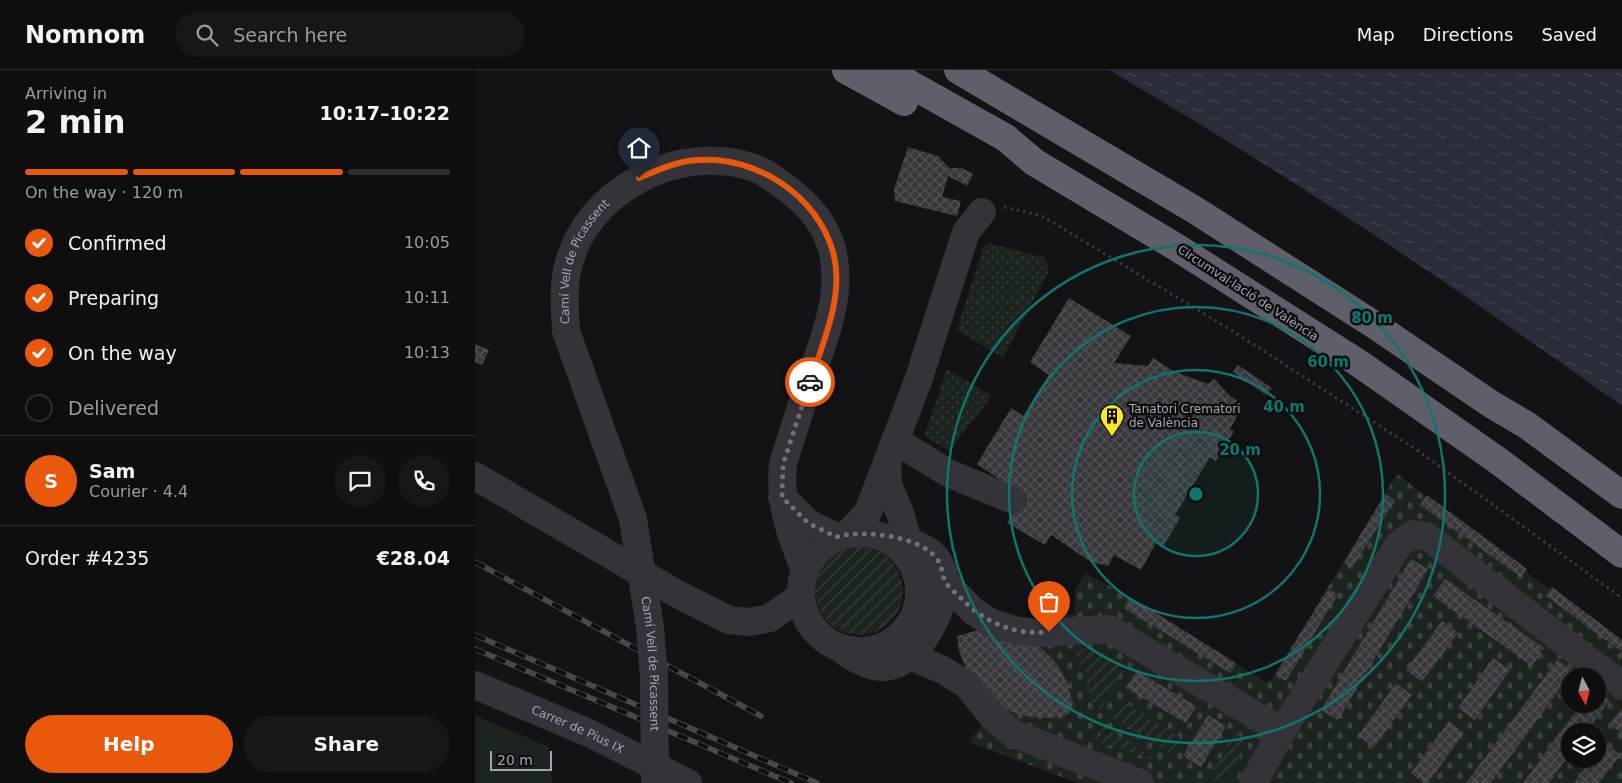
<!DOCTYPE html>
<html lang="en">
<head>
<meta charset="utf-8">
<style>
  :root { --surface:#0e0e0f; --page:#171718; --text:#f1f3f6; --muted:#9b9c9e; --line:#2e2e2f; --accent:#ea580c }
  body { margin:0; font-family:"DejaVu Sans",sans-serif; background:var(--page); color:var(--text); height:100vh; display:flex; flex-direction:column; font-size:19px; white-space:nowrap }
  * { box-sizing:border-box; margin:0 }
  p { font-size:16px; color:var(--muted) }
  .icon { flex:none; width:28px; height:28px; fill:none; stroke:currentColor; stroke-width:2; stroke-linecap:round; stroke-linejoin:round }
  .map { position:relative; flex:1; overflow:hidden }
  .sheet { display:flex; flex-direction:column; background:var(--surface); width:475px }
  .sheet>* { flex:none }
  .needle { width:32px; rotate:173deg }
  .fabs { position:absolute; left:1086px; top:598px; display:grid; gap:10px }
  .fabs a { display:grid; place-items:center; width:45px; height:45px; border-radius:50%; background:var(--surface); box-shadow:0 5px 20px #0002,0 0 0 1px var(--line); font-size:25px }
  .scale { position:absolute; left:15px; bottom:12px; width:62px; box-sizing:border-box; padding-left:5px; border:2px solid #a3a4b6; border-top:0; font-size:14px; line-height:18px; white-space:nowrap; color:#a3a4b6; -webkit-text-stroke:4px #0e0e0f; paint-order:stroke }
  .pin { position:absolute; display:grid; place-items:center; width:42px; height:42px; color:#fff; margin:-51px -21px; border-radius:50% 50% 50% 0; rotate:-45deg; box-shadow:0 0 5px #0007 }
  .pin .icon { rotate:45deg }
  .courier { position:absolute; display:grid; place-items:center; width:50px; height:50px; margin:-25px; border:4px solid #ea580c; border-radius:50%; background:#fff; color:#222; box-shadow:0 1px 6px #0007 }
  .summary em { font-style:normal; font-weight:700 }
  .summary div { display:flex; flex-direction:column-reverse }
  .summary { display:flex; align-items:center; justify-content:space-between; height:85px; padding:0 25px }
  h1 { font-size:32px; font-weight:700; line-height:38px }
  .bar { display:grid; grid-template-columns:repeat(4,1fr); gap:8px 5px; align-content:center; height:60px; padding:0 25px }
  .bar i { height:6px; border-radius:4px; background:var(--line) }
  .bar .on { background:var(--accent) }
  .bar p { grid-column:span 4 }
  .line { display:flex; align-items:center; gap:12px; padding:0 25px; border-top:1px solid var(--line) }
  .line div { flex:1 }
  .round { display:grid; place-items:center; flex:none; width:52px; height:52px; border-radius:26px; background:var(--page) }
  ol { padding:0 25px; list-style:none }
  li { display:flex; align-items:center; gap:15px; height:55px }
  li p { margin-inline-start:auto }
  li .icon { padding:5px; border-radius:50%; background:var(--accent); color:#fff; stroke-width:4 }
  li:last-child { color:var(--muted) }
  li i { width:28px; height:28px; border:2px solid var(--line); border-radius:50% }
  .primary-button { display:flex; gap:10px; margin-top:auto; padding:10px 25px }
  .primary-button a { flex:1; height:58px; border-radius:30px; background:var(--accent); color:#fff; font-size:20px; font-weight:700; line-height:58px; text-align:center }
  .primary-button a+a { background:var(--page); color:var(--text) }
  header { display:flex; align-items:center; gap:30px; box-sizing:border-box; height:70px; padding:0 25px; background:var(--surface); border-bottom:1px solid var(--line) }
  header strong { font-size:24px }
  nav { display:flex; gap:28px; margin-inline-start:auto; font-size:18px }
  .search { width:350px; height:45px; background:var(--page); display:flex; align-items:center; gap:12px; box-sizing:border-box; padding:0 18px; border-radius:28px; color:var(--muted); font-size:19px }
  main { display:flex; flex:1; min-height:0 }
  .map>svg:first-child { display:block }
  .grass { fill:url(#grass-dots) }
  .cemetery { fill:url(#cemetery-stones); fill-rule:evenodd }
  .garden { fill:url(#garden-furrows) }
  .pitch { fill:#1c241f }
  .water { fill:url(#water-ripples) }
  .building { fill:url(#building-cross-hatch) }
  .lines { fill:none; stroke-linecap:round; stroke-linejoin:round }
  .path { stroke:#393a41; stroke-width:3; stroke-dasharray:2.5 4; stroke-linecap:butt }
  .minor { stroke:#34333a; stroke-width:28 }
  .highway { stroke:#5f5f6b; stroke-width:28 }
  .rail-casing { stroke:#484851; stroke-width:5.5 }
  .rail { stroke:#0e0e0f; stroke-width:4; stroke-dasharray:11; stroke-linecap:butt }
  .minor-bridge { stroke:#34333a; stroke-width:28 }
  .done { stroke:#71717d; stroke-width:5; stroke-dasharray:0 9 }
  .route { stroke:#ea580c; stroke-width:6 }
  .ring { fill:none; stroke:#0f766e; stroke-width:2.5 }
  .labels { text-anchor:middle; stroke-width:5; stroke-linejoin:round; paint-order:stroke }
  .street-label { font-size:12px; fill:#a3a4b6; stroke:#0e0e0f }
  .poi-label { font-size:12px; fill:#a3a4b6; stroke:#0e0e0f; text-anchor:start }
  .centre { fill:#0f766e; stroke:#0e0e0f; stroke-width:2.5 }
  .ring-label { font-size:15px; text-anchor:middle; font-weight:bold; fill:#0f766e; stroke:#0e0e0f; stroke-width:5; stroke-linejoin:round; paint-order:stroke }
</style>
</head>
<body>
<header>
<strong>Nomnom</strong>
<div class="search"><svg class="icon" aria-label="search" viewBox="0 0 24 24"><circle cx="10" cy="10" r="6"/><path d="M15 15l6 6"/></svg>Search here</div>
<nav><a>Map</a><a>Directions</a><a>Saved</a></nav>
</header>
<main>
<section class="sheet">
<div class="summary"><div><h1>2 min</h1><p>Arriving in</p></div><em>10:17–10:22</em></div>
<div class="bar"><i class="on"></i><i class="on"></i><i class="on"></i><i></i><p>On the way · 120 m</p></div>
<ol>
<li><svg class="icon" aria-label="check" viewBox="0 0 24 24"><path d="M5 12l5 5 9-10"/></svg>Confirmed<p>10:05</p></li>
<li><svg class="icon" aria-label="check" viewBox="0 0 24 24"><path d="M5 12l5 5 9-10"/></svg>Preparing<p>10:11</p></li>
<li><svg class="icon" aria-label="check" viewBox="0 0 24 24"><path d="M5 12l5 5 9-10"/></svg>On the way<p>10:13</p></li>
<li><i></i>Delivered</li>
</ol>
<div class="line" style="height:90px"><b class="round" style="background:var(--accent);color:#fff">S</b><div><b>Sam</b><p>Courier · 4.4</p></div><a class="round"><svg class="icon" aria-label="chat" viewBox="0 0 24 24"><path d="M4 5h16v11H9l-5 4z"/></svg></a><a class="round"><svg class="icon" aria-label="phone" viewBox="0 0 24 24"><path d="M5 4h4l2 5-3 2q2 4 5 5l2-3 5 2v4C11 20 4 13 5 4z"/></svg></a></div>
<div class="line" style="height:65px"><div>Order #4235</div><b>€28.04</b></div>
<div class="primary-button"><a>Help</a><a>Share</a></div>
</section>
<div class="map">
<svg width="1147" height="713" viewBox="0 0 1147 713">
  <defs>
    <pattern id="grass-dots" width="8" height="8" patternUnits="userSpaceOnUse" patternTransform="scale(1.25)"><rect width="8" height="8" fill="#1c241f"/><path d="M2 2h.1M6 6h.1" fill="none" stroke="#3a413d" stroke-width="1.8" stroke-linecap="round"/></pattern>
    <pattern id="cemetery-stones" width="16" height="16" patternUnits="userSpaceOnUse" patternTransform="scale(1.25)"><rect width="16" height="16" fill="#1c241f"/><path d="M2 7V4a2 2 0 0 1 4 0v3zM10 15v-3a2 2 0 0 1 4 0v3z" fill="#3a413d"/></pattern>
    <pattern id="garden-furrows" width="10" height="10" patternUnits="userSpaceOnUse" patternTransform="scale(1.25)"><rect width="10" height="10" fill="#1c241f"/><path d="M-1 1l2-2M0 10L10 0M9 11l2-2" fill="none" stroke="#3a413d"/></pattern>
    <pattern id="water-ripples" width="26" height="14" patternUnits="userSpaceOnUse" patternTransform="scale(1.25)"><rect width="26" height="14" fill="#282d39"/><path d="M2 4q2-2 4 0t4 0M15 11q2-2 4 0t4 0" fill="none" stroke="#444853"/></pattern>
    <pattern id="building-cross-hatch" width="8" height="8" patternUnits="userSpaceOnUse" patternTransform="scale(1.25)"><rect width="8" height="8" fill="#38373c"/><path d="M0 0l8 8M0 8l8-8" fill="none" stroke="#525156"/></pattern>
  </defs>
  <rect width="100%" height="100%" fill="#131214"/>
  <path class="grass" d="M513,173l55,14 4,6 2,8 -46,87 -46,-28 26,-82z
    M472,299l45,27 -43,55 -25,-15z"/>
  <path class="cemetery" d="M922,404l225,170v139h-544l-109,-41 14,-19 -21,-64 -3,-23c32,-12 46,-2 77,8l-1,-26 39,-4 1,-24 10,-17 40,21 139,87 7,-1zM1095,606h27v28h-27zM1095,661h27v28h-27z"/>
  <path class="garden" d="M340 521a44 44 0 1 1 88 0a44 44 0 1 1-88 0Z
    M607,579l20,4 23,11 -24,45 -9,-5 -7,-35 -13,-18z
    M646,630l59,37 -10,16 -59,-37z
    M630,657l59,37 -68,-23z
    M761,664l13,8 -25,41h-5l-10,-6z"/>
  <path class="pitch" d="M0,645l74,32 3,36h-77z"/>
  <path class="water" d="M634,0h513v336c-167,-119 -336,-233 -513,-336z"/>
  <path class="building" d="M433,77l30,9 11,12h13l11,6 -6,12 -19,-10 -6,21 19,4 -4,15 -62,-15 -1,-12z
    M594,228l62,38 -17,27 34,3 5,-8 22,14 33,12 6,-5 16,17 13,9 -13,24 4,2 -18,30 -6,-4 -35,58 5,3 -17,29 -7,-4 -15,27 -27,-15 -6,11 -17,-4 -40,-27 -6,10 -38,-22 16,-28 -46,-31 34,-56 12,8 26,-41 -19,-13z
    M0,274l14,6 -7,15 -7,-3z
    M763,295l34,23 -6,7 -33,-23z
    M910,424l10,6 -43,68 -8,-5z
    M952,425l100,74 -6,8 -101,-72z
    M936,489l17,10 -90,151 -17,-10z
    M970,509l99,69 -12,18 -99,-70z
    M1077,517l70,53v12l-76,-56z
    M853,519l10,5 -52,87 -11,-6z
    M655,527l106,66 -6,10 -106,-65z
    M967,551l16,12 -36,49 -16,-12z
    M516,560l47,16 13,11 10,13 7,15 5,19 -4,9 -5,3 -13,2 -28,-2 -19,-7 -35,-34 -10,-24 -2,-15 18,-5z
    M1018,588l17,12 -35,50 -17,-12z
    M1082,590l16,11 -82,112h-25z
    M662,601l59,35 -10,17 -60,-35z
    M921,613l16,12 -38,52 -16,-11z
    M1122,620l13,10 -23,31h-17v23l-21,29h-26l58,-79h16z
    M1147,639v25l-13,-10z
    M733,645l18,11 -25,41 -18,-11z
    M974,651l15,12 -36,50h-4l-13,-10z
    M1129,672l16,13 -21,28h-25l18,-24h5v-8z"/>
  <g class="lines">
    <path class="path" d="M529,137l38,9 189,114 186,120 205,148"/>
    <g class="minor">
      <path d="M420,370l53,33 65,27"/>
      <path d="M412,391l1,23 13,32 11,41"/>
      <path d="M0,406l204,119 50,25 21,2 20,-4 31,-22"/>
      <path d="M307,427l26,26 29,14"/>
      <path id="s1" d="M158,449l-67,-188c-1,-20 -3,-41 1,-60 16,-81 115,-131 190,-102 9,3 19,12 28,18 22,16 42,38 48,66 9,42 -8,83 -21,121 -10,30 -20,60 -29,90 -4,39 7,70 22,106"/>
      <path d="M374,463l19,-21 50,-131 48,-149 16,-20"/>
      <circle cx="385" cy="522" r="59"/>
      <path d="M471,513l27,28 17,11 24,8 22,3 73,-4 173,102"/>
      <path d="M371,583c12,7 25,15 39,14 22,-2 35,-21 45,-38 28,-50 17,-84 -42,-91"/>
      <path d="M435,586l33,14 24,15 25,31 20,17 128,50"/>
      <path id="s2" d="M0,615l114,48 99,50"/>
      <path d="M778,713l29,-52 117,-187 14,-10 15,3 194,149"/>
    </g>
    <path class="highway" d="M371,0l58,32
      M410,0l121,68 28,24 142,85 181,115 140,98 125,94
      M483,0l237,140 178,114 118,80 37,22 94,69"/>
    <g class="rail-casing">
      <path id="rail" d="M0,492l286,154
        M0,565l342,148
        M0,579l316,134"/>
    </g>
    <use href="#rail" class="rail"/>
    <path class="minor-bridge" id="s3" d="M158,449l17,108 4,50 1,106"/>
  </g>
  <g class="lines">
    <path class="done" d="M335,312l-27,82 -1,33 26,26 29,14c24,-8 84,-1 100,22 6,8 5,17 9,24 3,5 10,10 14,14 24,26 54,38 89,35"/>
    <path class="route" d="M164,108c19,-8 38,-17 59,-18 58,-4 119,35 135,92 12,43 -10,90 -23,130"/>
  </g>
  <circle cx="721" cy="424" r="62" fill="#0f766e" fill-opacity=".12"/>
  <g class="ring">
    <circle cx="721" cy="424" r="62"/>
    <circle cx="721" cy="424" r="124"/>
    <circle cx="721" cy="424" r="187"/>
    <circle cx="721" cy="424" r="249"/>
  </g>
  <defs>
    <g id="building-pin" transform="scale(1.25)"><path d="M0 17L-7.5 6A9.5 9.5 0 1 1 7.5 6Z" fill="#fde722" stroke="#0e0e0f"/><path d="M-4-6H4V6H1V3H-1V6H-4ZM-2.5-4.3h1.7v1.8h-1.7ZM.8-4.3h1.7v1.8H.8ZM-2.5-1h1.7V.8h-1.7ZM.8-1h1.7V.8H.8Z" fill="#111"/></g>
  </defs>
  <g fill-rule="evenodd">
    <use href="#building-pin" x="637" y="346"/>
  </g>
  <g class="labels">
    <g class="street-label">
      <text dy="4" stroke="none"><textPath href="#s1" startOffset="274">Camí Vell de Picassent</textPath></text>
      <text transform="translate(773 223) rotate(33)" y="4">Circumval·lació de València</text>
      <text dy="4" stroke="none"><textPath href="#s3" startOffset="146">Camí Vell de Picassent</textPath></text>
      <text dy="4" stroke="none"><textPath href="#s2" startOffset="112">Carrer de Pius IX</textPath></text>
    </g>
    <g class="poi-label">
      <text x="654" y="343">Tanatori Crematori<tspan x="654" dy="14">de València</tspan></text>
    </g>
  </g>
  <circle cx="721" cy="424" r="8" class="centre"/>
  <g class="ring-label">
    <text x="897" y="253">80 m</text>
    <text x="853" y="297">60 m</text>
    <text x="809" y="342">40 m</text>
    <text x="765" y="385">20 m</text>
  </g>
</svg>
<div class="fabs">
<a><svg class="needle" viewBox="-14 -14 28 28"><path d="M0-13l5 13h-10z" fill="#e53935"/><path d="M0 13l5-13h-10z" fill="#9b9c9e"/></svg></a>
<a><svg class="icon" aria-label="layers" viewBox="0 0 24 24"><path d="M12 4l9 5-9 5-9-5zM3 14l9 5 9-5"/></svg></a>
</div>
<div class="scale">20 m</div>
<div class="pin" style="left:574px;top:562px;background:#ea580c"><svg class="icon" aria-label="bag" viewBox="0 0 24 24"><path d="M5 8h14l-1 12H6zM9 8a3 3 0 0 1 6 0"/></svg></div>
<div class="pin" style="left:164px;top:108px;background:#1f2937"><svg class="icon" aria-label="home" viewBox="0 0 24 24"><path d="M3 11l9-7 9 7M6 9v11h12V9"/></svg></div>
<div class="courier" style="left:335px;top:312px"><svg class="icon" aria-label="car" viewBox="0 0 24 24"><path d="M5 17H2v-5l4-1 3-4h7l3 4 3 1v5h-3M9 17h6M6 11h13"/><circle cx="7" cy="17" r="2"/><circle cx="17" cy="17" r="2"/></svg></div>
</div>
</main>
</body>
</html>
